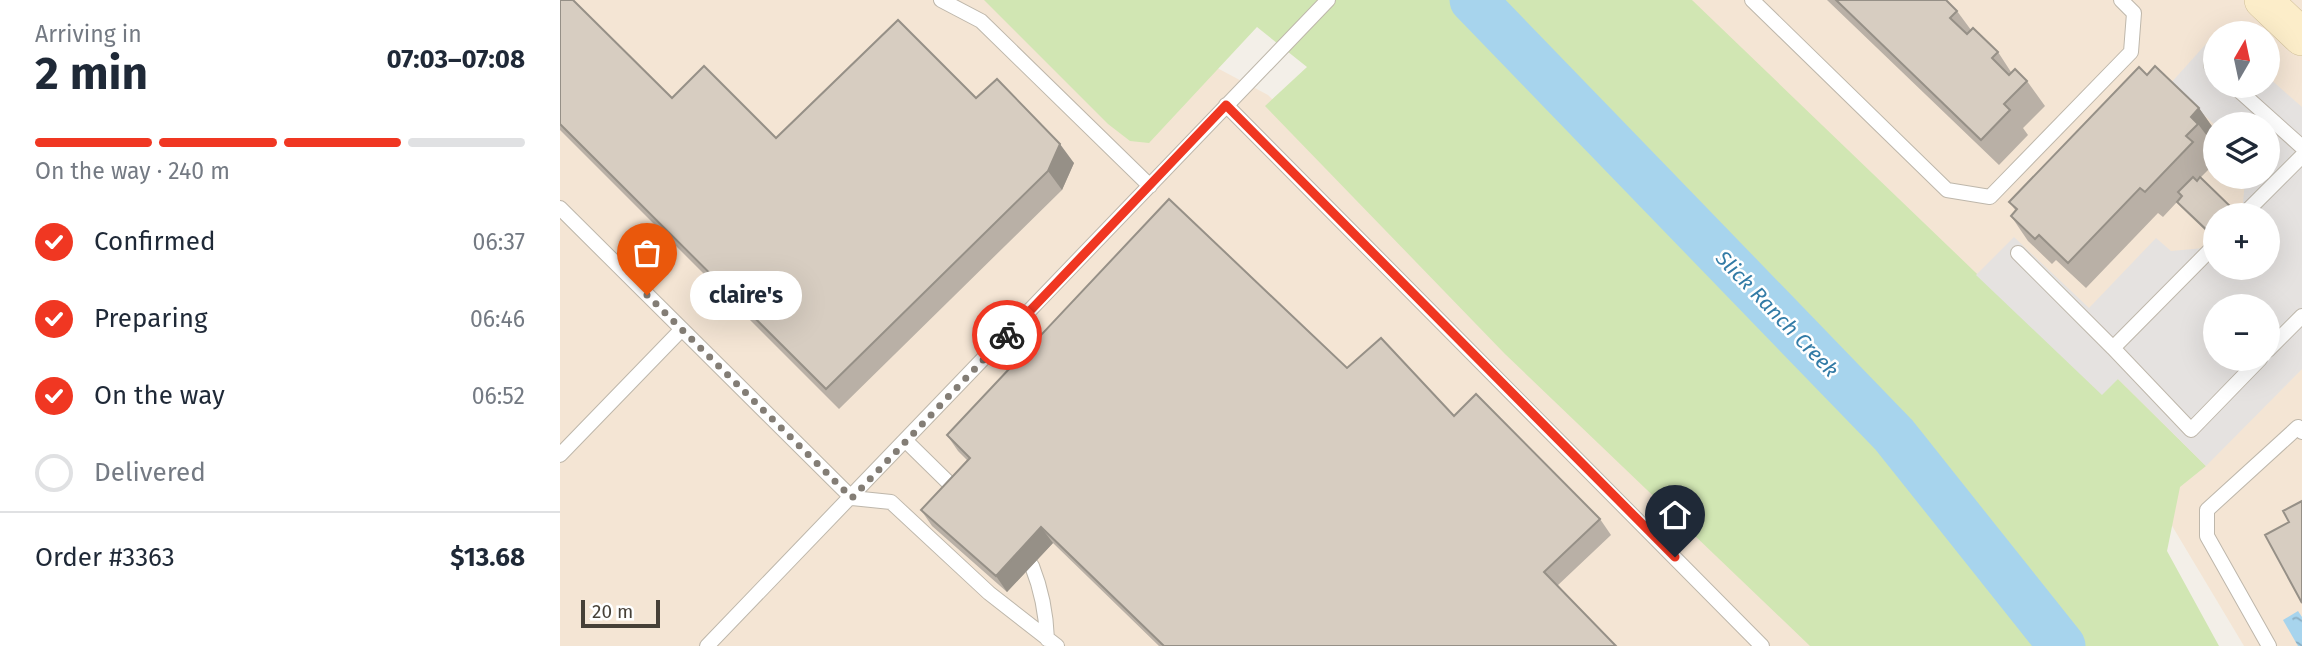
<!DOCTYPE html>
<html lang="en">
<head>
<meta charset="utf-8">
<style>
  :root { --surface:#fff; --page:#f2f2f3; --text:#1f2937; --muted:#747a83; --line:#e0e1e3; --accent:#f03722 }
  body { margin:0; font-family:"Fira Sans",sans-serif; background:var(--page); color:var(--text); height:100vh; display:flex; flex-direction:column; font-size:26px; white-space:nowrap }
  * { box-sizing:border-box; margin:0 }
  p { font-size:23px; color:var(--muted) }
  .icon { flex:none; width:38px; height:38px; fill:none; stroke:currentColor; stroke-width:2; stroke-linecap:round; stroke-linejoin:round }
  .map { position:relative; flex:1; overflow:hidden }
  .drawer { display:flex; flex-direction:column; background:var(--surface); width:560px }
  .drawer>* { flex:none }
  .needle { width:46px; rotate:9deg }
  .tools { position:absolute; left:1643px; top:21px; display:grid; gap:14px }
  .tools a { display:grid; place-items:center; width:77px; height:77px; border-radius:50%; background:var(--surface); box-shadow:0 7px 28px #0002; font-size:35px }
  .scale { position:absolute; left:21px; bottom:18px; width:79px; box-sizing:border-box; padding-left:7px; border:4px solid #464037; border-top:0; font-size:19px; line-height:24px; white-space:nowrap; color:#464037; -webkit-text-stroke:5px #fff; paint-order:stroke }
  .pin { position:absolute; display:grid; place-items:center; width:60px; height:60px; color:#fff; margin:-72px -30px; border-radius:50% 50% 50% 0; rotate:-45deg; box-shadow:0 0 7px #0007 }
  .pin .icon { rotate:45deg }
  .courier { position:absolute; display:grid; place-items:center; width:70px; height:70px; margin:-35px; border:5px solid #f03722; border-radius:50%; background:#fff; color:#222; box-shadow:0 2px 9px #0007 }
  .bubble { position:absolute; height:49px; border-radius:24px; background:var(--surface); box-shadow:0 7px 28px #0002; font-size:23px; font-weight:700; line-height:49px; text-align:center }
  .summary em { font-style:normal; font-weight:700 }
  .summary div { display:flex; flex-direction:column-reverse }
  .summary { display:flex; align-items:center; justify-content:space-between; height:119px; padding:0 35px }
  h1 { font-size:46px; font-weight:700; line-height:52px }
  .bar { display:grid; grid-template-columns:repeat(4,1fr); gap:10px 7px; align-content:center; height:84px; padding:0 35px }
  .bar i { height:9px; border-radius:5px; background:var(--line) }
  .bar .on { background:var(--accent) }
  .bar p { grid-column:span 4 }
  .line { display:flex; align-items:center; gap:18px; padding:0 35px; border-top:2px solid var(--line) }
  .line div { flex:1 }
  ol { padding:0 35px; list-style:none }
  li { display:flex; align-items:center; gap:21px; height:77px }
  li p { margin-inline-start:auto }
  li .icon { padding:7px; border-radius:50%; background:var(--accent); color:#fff; stroke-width:4 }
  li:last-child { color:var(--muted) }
  li i { width:38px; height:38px; border:4px solid var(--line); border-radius:50% }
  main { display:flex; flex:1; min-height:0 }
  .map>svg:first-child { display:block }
  .commercial { fill:#f4e5d4; fill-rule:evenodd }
  .grass { fill:#d1e6b3 }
  .parking { fill:#e5e2e0; fill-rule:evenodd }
  .water { fill:url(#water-ripples) }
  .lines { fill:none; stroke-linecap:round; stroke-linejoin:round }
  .river { stroke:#a7d4ed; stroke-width:47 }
  .lane-casing { stroke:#beb7ab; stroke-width:16 }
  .secondary-casing { stroke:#d1c099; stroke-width:38 }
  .lane { stroke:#fff; stroke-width:14 }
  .secondary { stroke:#fcedc9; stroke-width:37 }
  .wall { fill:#b9b0a6 }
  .shaded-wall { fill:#969087 }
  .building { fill:#d7cdc1; stroke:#969087; stroke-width:2 }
  .done { stroke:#837d75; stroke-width:7; stroke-dasharray:0 12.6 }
  .route { stroke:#f03722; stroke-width:9 }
  .labels { text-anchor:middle; stroke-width:5; stroke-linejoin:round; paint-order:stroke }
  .water-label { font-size:21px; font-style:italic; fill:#327ba6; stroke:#fff }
</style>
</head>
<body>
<main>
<section class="drawer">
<div class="summary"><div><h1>2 min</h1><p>Arriving in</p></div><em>07:03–07:08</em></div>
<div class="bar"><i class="on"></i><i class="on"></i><i class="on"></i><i></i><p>On the way · 240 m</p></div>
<ol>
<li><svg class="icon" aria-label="check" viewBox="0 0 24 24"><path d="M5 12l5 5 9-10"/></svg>Confirmed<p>06:37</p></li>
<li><svg class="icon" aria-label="check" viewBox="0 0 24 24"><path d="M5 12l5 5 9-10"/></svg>Preparing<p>06:46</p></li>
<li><svg class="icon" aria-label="check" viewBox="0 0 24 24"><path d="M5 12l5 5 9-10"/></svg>On the way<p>06:52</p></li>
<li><i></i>Delivered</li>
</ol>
<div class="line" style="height:91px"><div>Order #3363</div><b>$13.68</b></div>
</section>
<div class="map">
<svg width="1742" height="646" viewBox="0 0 1742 646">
  <defs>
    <pattern id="water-ripples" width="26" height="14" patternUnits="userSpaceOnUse" patternTransform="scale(1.75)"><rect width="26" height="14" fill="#a7d4ed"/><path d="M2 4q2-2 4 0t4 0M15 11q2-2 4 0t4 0" fill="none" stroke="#8aadc1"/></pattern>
  </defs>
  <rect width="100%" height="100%" fill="#f3efe8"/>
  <path class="commercial" d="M0,0h529l179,95 552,551h-1260z
    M1126,0h616v646h-58l-112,-187zM1656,33h52v53h-52zM1656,124h52v53h-52zM1656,215h52v53h-52zM1656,306h52v53h-52z"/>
  <path class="grass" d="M424,0h708l410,394 15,-16 89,88 -26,21 -13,64 52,95h-409l-305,-292 -240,-248 42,-39 -50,-40 -108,116 -19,-2 -22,-17z"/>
  <path class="parking" d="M1655,34l1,52h52v-9l34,30v262l-96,97 -88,-87 -16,16 -126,-120 38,-38 75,71 67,-70 15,13 44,-4 1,21h52v-53h-26l3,-35 -4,-3h27v-53l-53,1 -45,-41zM1656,306h52v53h-52z"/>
  <path class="water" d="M1738,611l4,6v29h-4l-15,-26z"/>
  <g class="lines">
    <path class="river" d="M913,0l421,435 168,211"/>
    <g class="lane-casing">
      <path id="lane" d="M381,0l40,21 169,165
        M1192,0l195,190 43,7 141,-145 3,-39 -13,-13
        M1651,65l5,4
        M1674,86l68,61
        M666,105l536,541
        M0,208l292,290 39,4 98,91 68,53
        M1683,215l59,-59
        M1656,244l-103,104 78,82 69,-71
        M1458,253l95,95
        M1708,350l34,-34
        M346,441l54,53
        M0,455l122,-126
        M472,566c10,25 14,46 15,73
        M147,646l621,-646
        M1709,646l-62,-110v-26l91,-83 4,5"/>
    </g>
    <g class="secondary-casing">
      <path id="secondary" d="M1703,0l39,37"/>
    </g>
    <use href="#lane" class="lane"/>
    <use href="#secondary" class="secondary"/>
  </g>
  <path class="wall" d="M0,0l112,98 104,40 200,-40 98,65 -12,27 -223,219 -279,-279z
    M1267,0h119l11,11 14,19 27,22 13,20 16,9 18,25 -22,22 5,7 -29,30z
    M1587,75l52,33 17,24v2l-6,6 6,9 -11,11 6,7 -11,11 34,32 4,5h-22l-1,25 -34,-33 -4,-5 -14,15 -5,-4 -72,75 -30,-28 -4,4 -24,-23 -17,-25 5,-5 -7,-9z
    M787,368l107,48 146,103 11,16 -54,51 59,60h-457l-106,-103 -46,49 -75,-66 -11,-16 46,-50 -9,-9 -11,-16z"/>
  <path class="shaded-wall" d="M1639,108l17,24v2l-6,6 -12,-16 -7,-7z
    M500,144l14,19 -12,27 -14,-19z
    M481,527l12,16 -46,49 -11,-16z"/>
  <path class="building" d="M0,0h13l99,98 32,-32 72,72 122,-118 78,78 21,-19 63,65 -12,27 -222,218 -266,-265z
    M1276,0h110l11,11 -7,7 17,16 6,-6 25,24 -6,6 17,17 6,-6 12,12 -23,23 6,6 -29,30z
    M1595,66l44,42 -8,9 7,7 -12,12 7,6 -48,50 -5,-4 -72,75 -29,-28 -4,4 -24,-23 6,-7 -8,-7 130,-135 8,8z
    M1633,177l4,4 3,-4 34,33 -5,5h-13v14l-5,5 -34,-32 5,-6 -4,-4z
    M609,199l178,169 34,-30 73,78 22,-22 124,125 -56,53 72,74h-452l-123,-119 -45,49 -75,-66 49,-52 -23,-23z
    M1742,501v102l-37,-68 24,-13 -6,-11z"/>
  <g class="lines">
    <path class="done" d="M87,295l205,203 155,-163"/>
    <path class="route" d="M447,335l219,-230 449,452"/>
  </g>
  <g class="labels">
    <g class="water-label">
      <text transform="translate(1217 314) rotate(46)" y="7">Slick Ranch Creek</text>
    </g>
  </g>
</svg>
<div class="tools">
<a><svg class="needle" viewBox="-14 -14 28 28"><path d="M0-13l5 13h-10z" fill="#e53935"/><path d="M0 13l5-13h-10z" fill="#747a83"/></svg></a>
<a><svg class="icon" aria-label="layers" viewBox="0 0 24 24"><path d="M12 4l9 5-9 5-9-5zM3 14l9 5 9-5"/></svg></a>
<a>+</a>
<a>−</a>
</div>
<div class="scale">20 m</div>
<div class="pin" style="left:87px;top:295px;background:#ea580c"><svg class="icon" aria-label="bag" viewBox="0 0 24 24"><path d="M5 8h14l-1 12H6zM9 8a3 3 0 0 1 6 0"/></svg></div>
<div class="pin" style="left:1115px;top:557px;background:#1f2937"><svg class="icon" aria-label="home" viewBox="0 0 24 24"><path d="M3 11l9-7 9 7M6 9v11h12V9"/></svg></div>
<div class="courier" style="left:447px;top:335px"><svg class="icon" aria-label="bike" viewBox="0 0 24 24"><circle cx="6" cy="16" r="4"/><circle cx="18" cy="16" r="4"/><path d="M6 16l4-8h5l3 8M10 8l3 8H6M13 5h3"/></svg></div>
<div class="bubble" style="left:130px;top:271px;width:112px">claire's</div>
</div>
</main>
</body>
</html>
